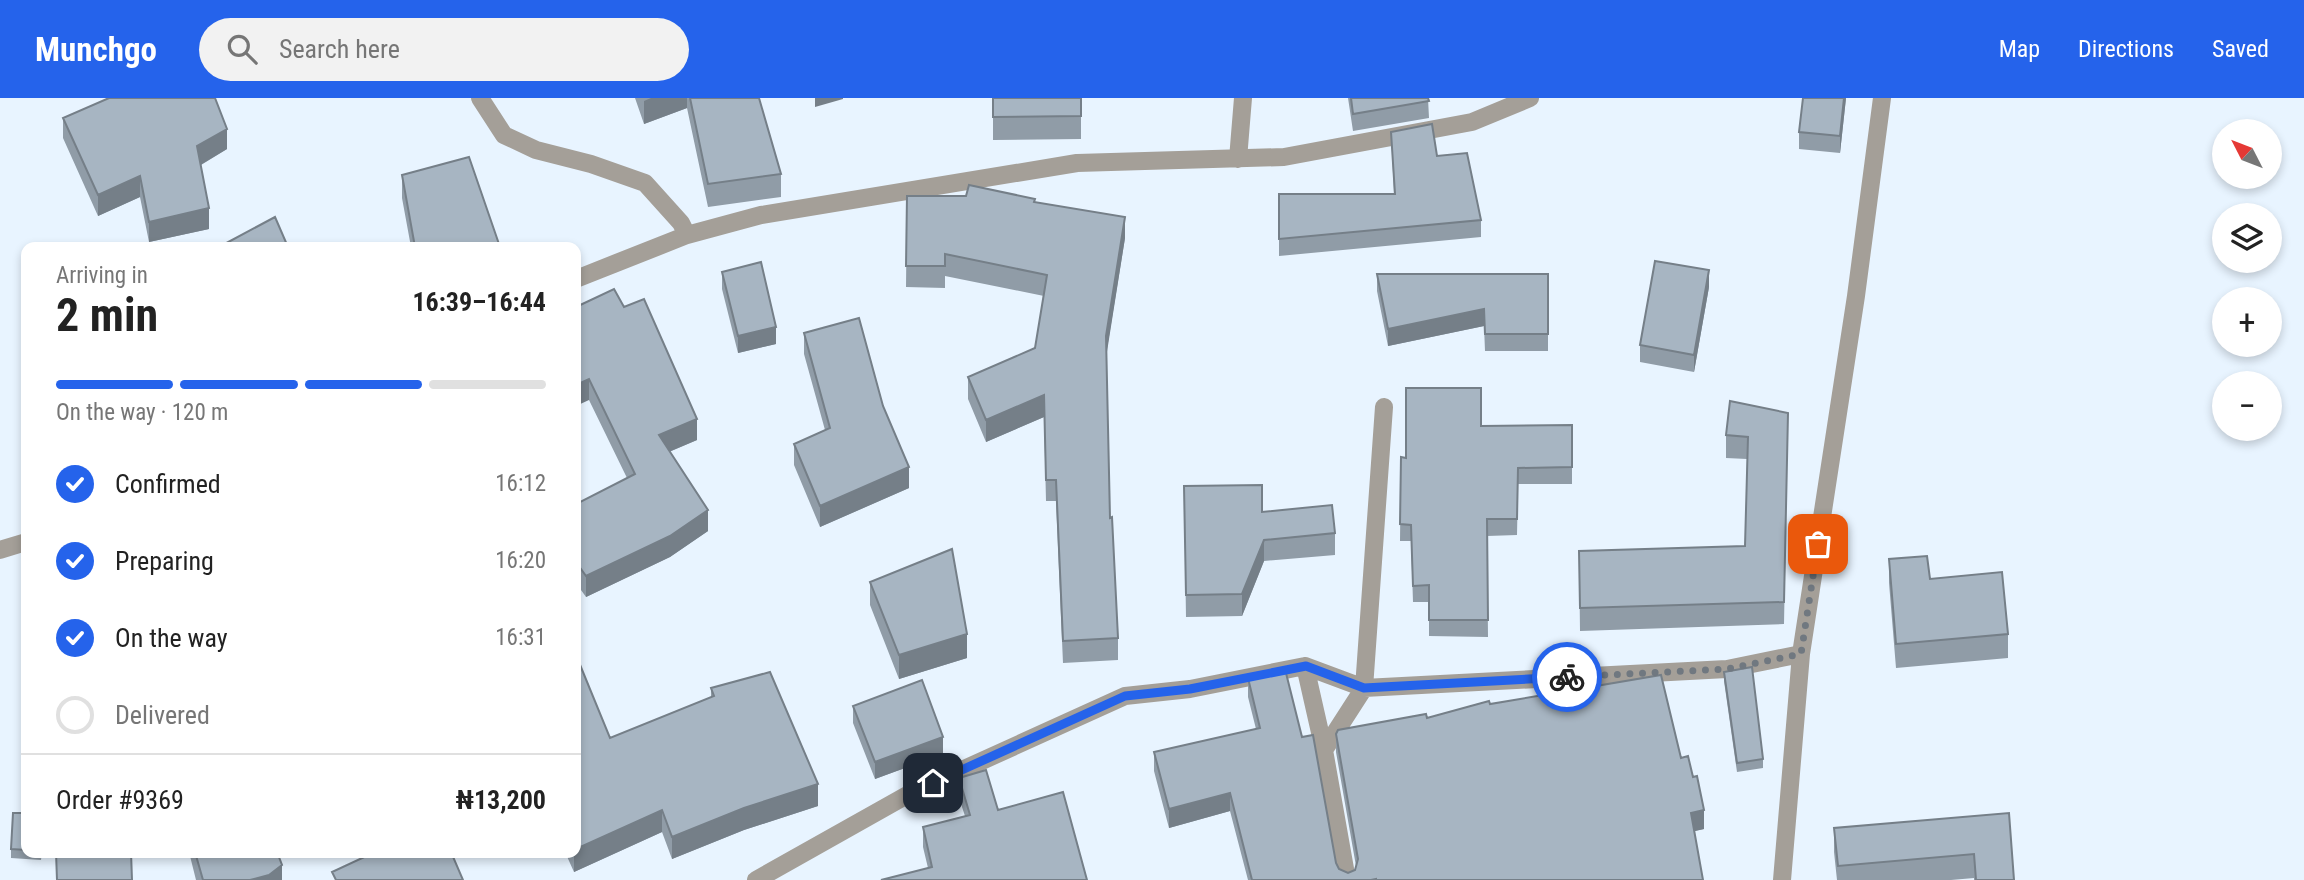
<!DOCTYPE html>
<html lang="en">
<head>
<meta charset="utf-8">
<style>
  :root { --surface:#fff; --page:#f2f2f2; --text:#222; --muted:#767676; --line:#e0e0e0; --accent:#2563eb }
  body { margin:0; font-family:"Roboto Condensed",sans-serif; background:var(--page); color:var(--text); height:100vh; display:flex; flex-direction:column; font-size:26px; white-space:nowrap }
  * { box-sizing:border-box; margin:0 }
  p { font-size:23px; color:var(--muted) }
  .icon { flex:none; width:38px; height:38px; fill:none; stroke:currentColor; stroke-width:2; stroke-linecap:round; stroke-linejoin:round }
  .map { position:relative; flex:1; overflow:hidden }
  .side { position:absolute; left:21px; top:144px; width:560px; height:616px; display:flex; flex-direction:column; background:var(--surface); border-radius:14px; box-shadow:0 4px 10px #0003 }
  .side>* { flex:none }
  .needle { width:46px; rotate:312deg }
  .tools { position:absolute; left:2212px; top:21px; display:grid; gap:14px }
  .tools a { display:grid; place-items:center; width:70px; height:70px; border-radius:50%; background:var(--surface); box-shadow:0 4px 10px #0003; font-size:35px }
  .pin { position:absolute; display:grid; place-items:center; width:60px; height:60px; color:#fff; margin:-30px; border-radius:14px; box-shadow:0 4px 10px #0006 }
  .courier { position:absolute; display:grid; place-items:center; width:70px; height:70px; margin:-35px; border:5px solid #2563eb; border-radius:50%; background:#fff; color:#222; box-shadow:0 2px 9px #0007 }
  .summary em { font-style:normal; font-weight:700 }
  .summary div { display:flex; flex-direction:column-reverse }
  .summary { display:flex; align-items:center; justify-content:space-between; height:119px; padding:0 35px }
  h1 { font-size:46px; font-weight:700; line-height:52px }
  .bar { display:grid; grid-template-columns:repeat(4,1fr); gap:10px 7px; align-content:center; height:84px; padding:0 35px }
  .bar i { height:9px; border-radius:5px; background:var(--line) }
  .bar .current { background:var(--accent) }
  .bar p { grid-column:span 4 }
  .line { display:flex; align-items:center; gap:18px; padding:0 35px; border-top:2px solid var(--line) }
  .line div { flex:1 }
  ol { padding:0 35px; list-style:none }
  li { display:flex; align-items:center; gap:21px; height:77px }
  li p { margin-inline-start:auto }
  li .icon { padding:7px; border-radius:50%; background:var(--accent); color:#fff; stroke-width:4 }
  li:last-child { color:var(--muted) }
  li i { width:38px; height:38px; border:4px solid var(--line); border-radius:50% }
  header { display:flex; align-items:center; gap:42px; box-sizing:border-box; height:98px; padding:0 35px; background:var(--accent); color:#fff }
  header strong { font-size:33px }
  nav { display:flex; gap:38px; margin-inline-start:auto; font-size:24px }
  .search { width:490px; height:63px; background:var(--page); display:flex; align-items:center; gap:18px; box-sizing:border-box; padding:0 24px; border-radius:38px; color:var(--muted); font-size:26px }
  .map>svg:first-child { display:block }
  .lines { fill:none; stroke-linecap:round; stroke-linejoin:round }
  .minor { stroke:#a49f98; stroke-width:18 }
  .wall { fill:#909ca7 }
  .shaded-wall { fill:#757f88 }
  .building { fill:#a7b5c2; stroke:#757f88; stroke-width:2 }
  .done { stroke:#707880; stroke-width:7; stroke-dasharray:0 12.6 }
  .route { stroke:#2563eb; stroke-width:9 }
</style>
</head>
<body>
<header>
<strong>Munchgo</strong>
<div class="search"><svg class="icon" aria-label="search" viewBox="0 0 24 24"><circle cx="10" cy="10" r="6"/><path d="M15 15l6 6"/></svg>Search here</div>
<nav><a>Map</a><a>Directions</a><a>Saved</a></nav>
</header>
<div class="map">
<svg width="2304" height="782" viewBox="0 0 2304 782">
  <rect width="100%" height="100%" fill="#e8f4ff"/>
  <g class="lines">
    <path class="minor" d="M480,0l24,37 32,15 55,14 54,19 36,40 6,12
      M1238,61l5,-61
      M576,181l111,-44 74,-20 316,-52 207,-6 188,-35 58,-24
      M0,452l26,-8
      M1305,568l19,84 23,130
      M1324,652l40,-62 20,-281
      M756,782l153,-86 216,-98 65,-7 115,-23 59,22 363,-19 74,-15
      M1782,782l19,-226 55,-358 26,-198"/>
  </g>
  <path class="wall" d="M635,0h124l22,76v23l-73,10 -21,-99 -43,16z
    M993,0h88v41l-88,1z
    M1348,0h80l1,20 -76,13z
    M1803,0h43l-6,55 -41,-4v-17z
    M63,20l164,31 -26,16 8,64 -60,13 -9,-45 -42,19 -35,-78z
    M1391,34l46,24 44,64v17l-202,19v-62h115z
    M402,77l98,72h-89l-9,-49z
    M907,98l128,6 90,36 -19,117 4,163 8,120v22l-55,3 -7,-162h-10l-2,-84 -58,25 -18,-43v-22l67,-29 9,-52 -99,-20v12l-39,-1z
    M722,174l54,72 -38,9 -16,-64z
    M1377,176h171v77h-63l-1,-25 -96,20 -11,-55z
    M1709,189l-15,85 -54,-10v-17z
    M576,209l121,133 -28,12 39,79 -38,26 -84,40 -10,-14v-79l51,-26 -38,-78z
    M804,235l79,73 26,82 -89,39 -26,-62v-21l31,-14 -21,-76z
    M1788,315l-4,211 -204,7 -1,-80 166,-5 2,-87 -21,-1v-23z
    M1572,327v59h-54l-1,51 -30,1 1,101 -59,-1v-34h-16l-2,-61h-11l1,-84 5,1 75,-32z
    M1184,388l78,26 73,21v22l-71,6 -22,55 -56,1z
    M1889,461l41,20 78,55v24l-112,10 -7,-85z
    M870,484l97,76 -68,21 -29,-74z
    M1724,574l39,87v9l-26,4 -13,-91z
    M1248,580l54,59 34,126 3,6 9,4 7,-3 1,-4 -20,-114v-18l91,-16 63,-14 191,54 23,71 -10,2 9,49h-455l-18,-69 -61,17 -15,-57v-19l102,-23 -8,-32z
    M711,590l107,118 -74,24 -72,29 -10,-27 -88,40 -9,-20h11l34,-114 101,-41z
    M853,608l90,48 -68,25 -22,-56z
    M959,680l39,32 89,70 -159,-12 -5,-21v-20l42,-11 -6,-18z
    M26,715v39h16l-1,8 -30,-2v-9z
    M2009,715l5,67h-40v-2l-23,2h-114l-3,-28v-24z
    M189,754h88l5,28h-86z"/>
  <path class="shaded-wall" d="M651,0h36v10l-43,16v-23z
    M815,0h28v1l-28,8z
    M1844,0h2l-6,55v-17z
    M227,31v20l-30,18v-21z
    M140,78v21l-42,19v-21z
    M209,110v21l-60,13v-20z
    M1125,119v21l-19,120v-22z
    M1709,172v17l-15,85v-17z
    M1484,211v17l-96,20v-17z
    M776,229v17l-38,9v-17z
    M589,281v21l-13,6v-21z
    M1044,297v22l-58,25v-22z
    M697,321v21l-38,16v-21z
    M909,369v21l-89,39v-21z
    M708,412v21l-38,26 -84,40v-21z
    M1264,442v21l-22,55v-22z
    M967,536v24l-68,21v-24z
    M943,639v17l-68,25v-17z
    M818,686v22l-74,24 -72,29v-22l72,-29z
    M1230,695v18l-61,17v-19z
    M662,712v22l-88,40v-20h2v-3z
    M1704,712v19l-13,3v-19z
    M282,767v15h-32z"/>
  <path class="building" d="M109,0h106l12,31 -30,17 12,62 -60,14 -9,-46 -42,19 -35,-77z
    M690,0h69l22,76 -73,10z
    M993,0h88v18l-88,1z
    M1351,0h77l1,3 -76,13z
    M1803,0h41l-4,38 -41,-4z
    M1432,26l5,32 30,-3 14,67 -202,19v-45h116l-4,-62z
    M469,59l31,90h-85l-13,-72z
    M969,87l66,14 -1,3 91,15 -19,119 4,182 2,-1 6,121 -55,3 -7,-161h-10l-2,-85 -58,25 -18,-43 67,-29 12,-73 -102,-21v12h-39l1,-70h59z
    M275,119l13,30h-69z
    M1655,163l54,9 -15,85 -54,-10z
    M761,164l15,65 -38,9 -16,-64z
    M1377,176h171v60h-63l-1,-25 -96,20z
    M614,191l10,18 20,-8 53,120 -38,16 49,75 -38,26 -84,40 -10,-14v-58l59,-30 -46,-95 -13,6v-78z
    M859,220l24,88 26,61 -89,39 -26,-62 36,-16 -26,-95z
    M1406,290h75v38l91,-1v42l-54,1 -1,51h-30l1,101h-59v-35l-16,1 -2,-61 -11,-1 1,-67 5,1z
    M1730,303l58,12 -4,189 -204,6 -1,-57 166,-5 3,-109 -22,-2z
    M1262,387v27l70,-7 3,28 -71,7 -22,54 -56,1 -2,-109z
    M952,451l15,85 -68,21 -29,-73z
    M1927,458l3,23 72,-7 6,62 -112,10 -7,-85z
    M576,557l34,83 104,-42 -3,-8 59,-16 48,112 -74,24 -72,29 -10,-27 -86,39z
    M1752,569l11,92 -26,4 -13,-91z
    M1285,571l17,68 11,-2 23,128 3,6 9,4 7,-3 3,-11 -22,-125 2,-4 88,-16 1,4 62,-17 1,3 171,-29 20,83 7,-2 5,21 4,-1 7,34 -13,3 12,67h-327v-1l-5,1h-119l-22,-87 -61,16 -15,-57 106,-24 -12,-50z
    M922,582l21,57 -68,25 -22,-56z
    M986,672l12,40 65,-18 24,88h-206l51,-13 -9,-40 47,-12 -11,-37z
    M13,715h13v37l-15,-1z
    M2009,715l5,67h-38l-2,-26 -136,12 -4,-38z
    M56,754h75l1,28h-75z
    M195,754h82l5,13 -13,10 -19,5h-47z
    M375,754h76l12,28h-127l-4,-8z"/>
  <g class="lines">
    <path class="done" d="M1567,579l160,-8 74,-15 17,-110"/>
    <path class="route" d="M933,685l192,-87 65,-7 116,-23 58,22 203,-11"/>
  </g>
</svg>
<div class="tools">
<a><svg class="needle" viewBox="-14 -14 28 28"><path d="M0-13l5 13h-10z" fill="#e53935"/><path d="M0 13l5-13h-10z" fill="#767676"/></svg></a>
<a><svg class="icon" aria-label="layers" viewBox="0 0 24 24"><path d="M12 4l9 5-9 5-9-5zM3 14l9 5 9-5"/></svg></a>
<a>+</a>
<a>−</a>
</div>
<div class="pin" style="left:1818px;top:446px;background:#ea580c"><svg class="icon" aria-label="bag" viewBox="0 0 24 24"><path d="M5 8h14l-1 12H6zM9 8a3 3 0 0 1 6 0"/></svg></div>
<div class="pin" style="left:933px;top:685px;background:#1f2937"><svg class="icon" aria-label="home" viewBox="0 0 24 24"><path d="M3 11l9-7 9 7M6 9v11h12V9"/></svg></div>
<div class="courier" style="left:1567px;top:579px"><svg class="icon" aria-label="bike" viewBox="0 0 24 24"><circle cx="6" cy="16" r="4"/><circle cx="18" cy="16" r="4"/><path d="M6 16l4-8h5l3 8M10 8l3 8H6M13 5h3"/></svg></div>
<section class="side">
<div class="summary"><div><h1>2 min</h1><p>Arriving in</p></div><em>16:39–16:44</em></div>
<div class="bar"><i class="current"></i><i class="current"></i><i class="current"></i><i></i><p>On the way · 120 m</p></div>
<ol>
<li><svg class="icon" aria-label="check" viewBox="0 0 24 24"><path d="M5 12l5 5 9-10"/></svg>Confirmed<p>16:12</p></li>
<li><svg class="icon" aria-label="check" viewBox="0 0 24 24"><path d="M5 12l5 5 9-10"/></svg>Preparing<p>16:20</p></li>
<li><svg class="icon" aria-label="check" viewBox="0 0 24 24"><path d="M5 12l5 5 9-10"/></svg>On the way<p>16:31</p></li>
<li><i></i>Delivered</li>
</ol>
<div class="line" style="height:91px"><div>Order #9369</div><b>₦13,200</b></div>
</section>
</div>
</body>
</html>
